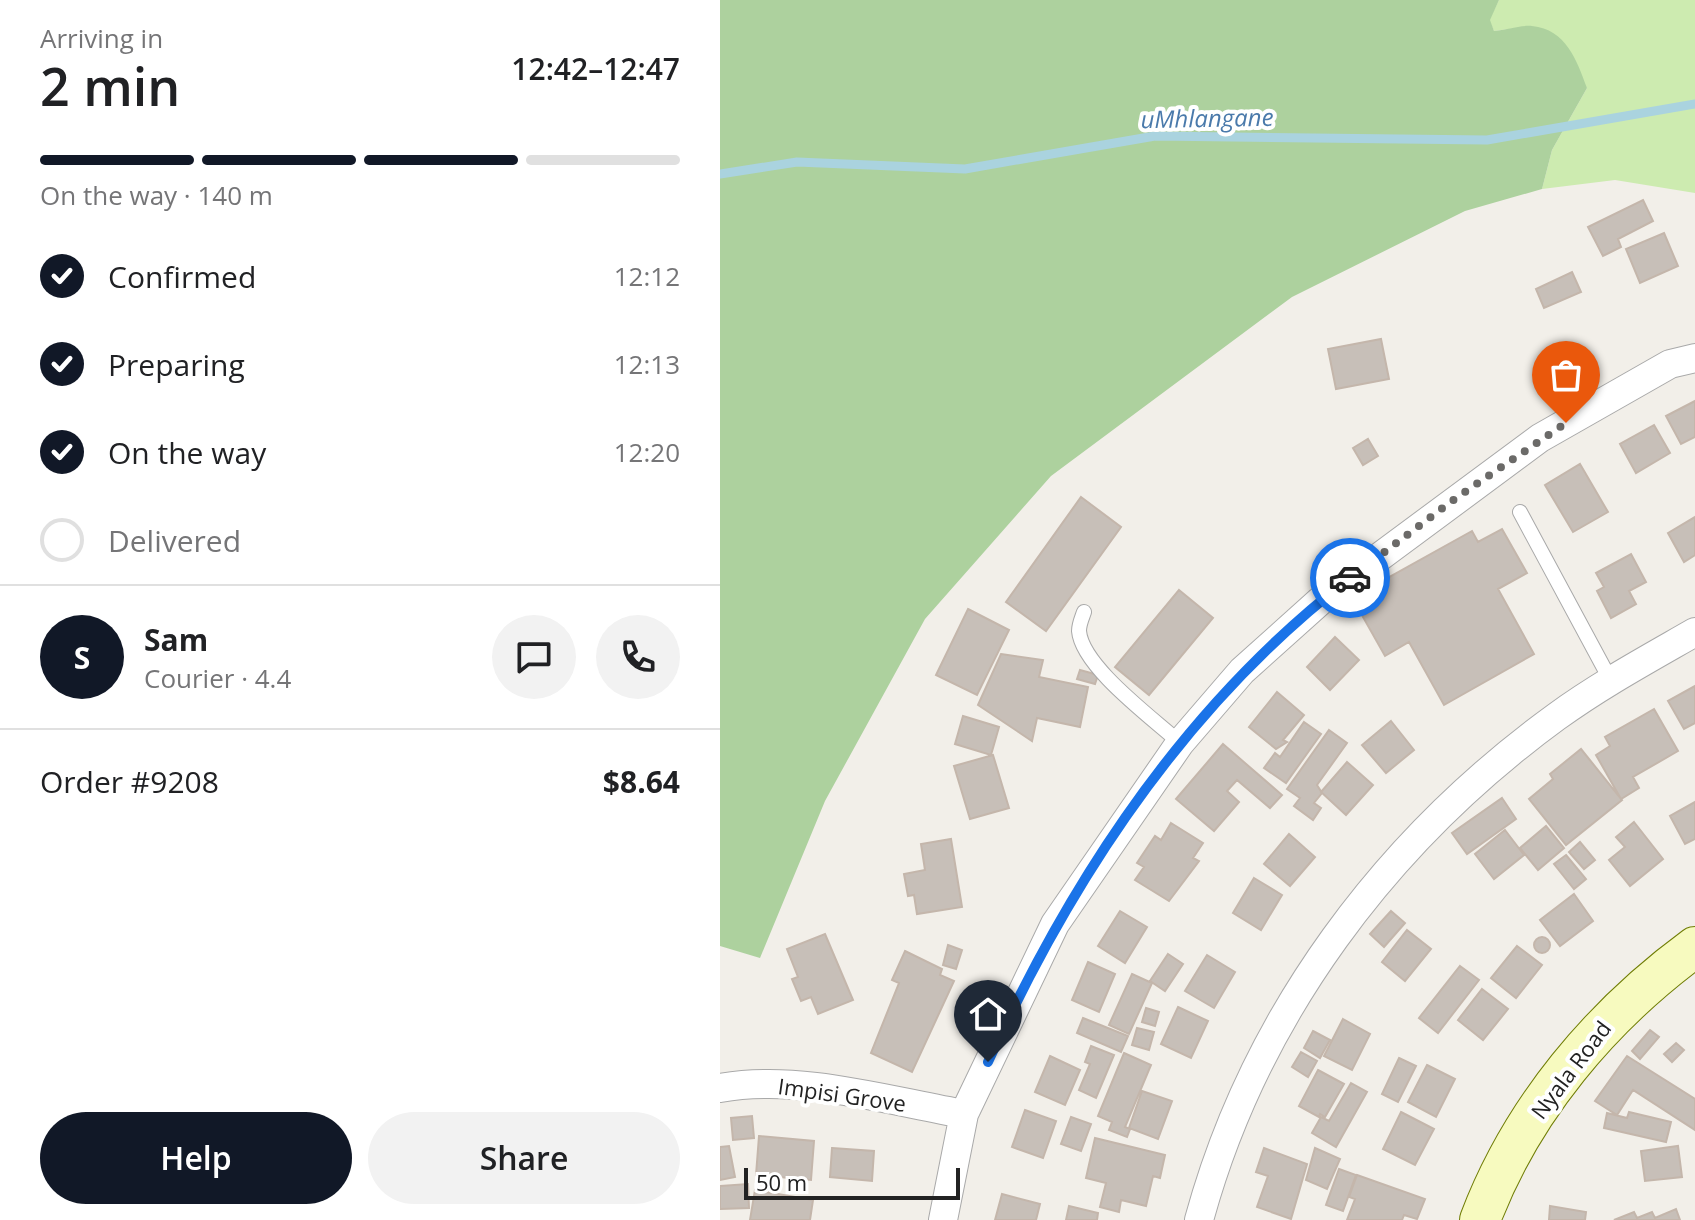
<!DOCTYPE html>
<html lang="en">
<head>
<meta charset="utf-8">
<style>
  :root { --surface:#fff; --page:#f2f2f2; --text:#202124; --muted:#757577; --line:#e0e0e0; --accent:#111827 }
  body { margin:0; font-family:"Open Sans",sans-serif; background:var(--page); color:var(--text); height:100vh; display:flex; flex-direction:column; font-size:30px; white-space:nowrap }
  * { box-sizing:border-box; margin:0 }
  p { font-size:26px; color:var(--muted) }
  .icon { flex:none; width:44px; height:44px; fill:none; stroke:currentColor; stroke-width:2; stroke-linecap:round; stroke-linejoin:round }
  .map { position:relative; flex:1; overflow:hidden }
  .drawer { display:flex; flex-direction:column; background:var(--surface); width:720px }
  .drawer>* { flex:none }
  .scale { position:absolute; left:24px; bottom:20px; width:216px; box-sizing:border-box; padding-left:8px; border:4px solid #222; border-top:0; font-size:22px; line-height:28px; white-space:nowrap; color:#222; -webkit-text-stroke:6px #fff; paint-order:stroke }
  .pin { position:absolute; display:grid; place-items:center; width:68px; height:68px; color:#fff; margin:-82px -34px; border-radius:50% 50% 50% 0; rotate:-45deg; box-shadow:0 0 8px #0007 }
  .pin .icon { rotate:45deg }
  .courier { position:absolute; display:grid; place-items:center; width:80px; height:80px; margin:-40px; border:6px solid #1a73e8; border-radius:50%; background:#fff; color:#222; box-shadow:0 2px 10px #0007 }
  .summary em { font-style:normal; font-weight:600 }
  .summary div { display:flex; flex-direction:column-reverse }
  .summary { display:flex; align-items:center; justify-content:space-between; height:136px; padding:0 40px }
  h1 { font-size:52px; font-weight:600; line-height:60px }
  .bar { display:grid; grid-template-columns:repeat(4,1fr); gap:12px 8px; align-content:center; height:96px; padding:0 40px }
  .bar i { height:10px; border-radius:6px; background:var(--line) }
  .bar .current { background:var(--accent) }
  .bar p { grid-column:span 4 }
  .line { display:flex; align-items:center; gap:20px; padding:0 40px; border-top:2px solid var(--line) }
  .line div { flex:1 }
  .round { display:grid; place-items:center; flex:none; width:84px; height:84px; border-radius:42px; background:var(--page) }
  ol { padding:0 40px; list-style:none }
  li { display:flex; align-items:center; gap:24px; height:88px }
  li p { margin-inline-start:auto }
  li .icon { padding:8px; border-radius:50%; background:var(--accent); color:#fff; stroke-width:4 }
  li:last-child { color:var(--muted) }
  li i { width:44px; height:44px; border:4px solid var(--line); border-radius:50% }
  .button { display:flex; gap:16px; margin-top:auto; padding:16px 40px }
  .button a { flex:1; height:92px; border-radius:48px; background:var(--accent); color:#fff; font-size:32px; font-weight:600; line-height:92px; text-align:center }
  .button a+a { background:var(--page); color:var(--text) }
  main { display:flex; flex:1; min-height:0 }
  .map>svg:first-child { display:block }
  .grass { fill:#cdebb0 }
  .forest { fill:#add19e }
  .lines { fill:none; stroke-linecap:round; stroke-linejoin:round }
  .stream { stroke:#aad3df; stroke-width:9 }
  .building { fill:#c7bfb8; stroke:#c4b6ab; stroke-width:2 }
  .lane-casing { stroke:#a9a9a9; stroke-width:16 }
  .street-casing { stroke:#a9a9a9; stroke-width:30 }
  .secondary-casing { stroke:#707d05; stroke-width:42 }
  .lane { stroke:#fff; stroke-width:14 }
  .street { stroke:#fff; stroke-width:28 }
  .secondary { stroke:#f7fabf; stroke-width:40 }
  .done { stroke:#6b6a68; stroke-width:8; stroke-dasharray:0 14.4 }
  .route { stroke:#1a73e8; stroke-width:10 }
  .labels { text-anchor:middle; stroke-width:8; stroke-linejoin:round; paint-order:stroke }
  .street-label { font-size:22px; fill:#222; stroke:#fff }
  .water-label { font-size:24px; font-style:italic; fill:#4a7aab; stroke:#fff }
</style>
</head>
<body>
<main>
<section class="drawer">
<div class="summary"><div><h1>2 min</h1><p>Arriving in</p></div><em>12:42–12:47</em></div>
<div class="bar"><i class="current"></i><i class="current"></i><i class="current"></i><i></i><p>On the way · 140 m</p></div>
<ol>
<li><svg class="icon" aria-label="check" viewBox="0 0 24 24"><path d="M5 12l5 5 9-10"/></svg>Confirmed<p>12:12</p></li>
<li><svg class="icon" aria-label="check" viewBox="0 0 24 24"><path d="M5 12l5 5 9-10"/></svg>Preparing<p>12:13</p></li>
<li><svg class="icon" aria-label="check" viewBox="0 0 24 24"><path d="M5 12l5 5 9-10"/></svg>On the way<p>12:20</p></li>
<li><i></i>Delivered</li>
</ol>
<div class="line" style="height:144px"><b class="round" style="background:var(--accent);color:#fff">S</b><div><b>Sam</b><p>Courier · 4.4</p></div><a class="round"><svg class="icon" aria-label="chat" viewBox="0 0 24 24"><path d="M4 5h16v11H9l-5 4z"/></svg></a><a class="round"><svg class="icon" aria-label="phone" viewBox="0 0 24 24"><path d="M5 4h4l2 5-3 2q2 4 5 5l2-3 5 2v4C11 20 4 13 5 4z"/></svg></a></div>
<div class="line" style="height:104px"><div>Order #9208</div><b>$8.64</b></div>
<div class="button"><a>Help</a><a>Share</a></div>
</section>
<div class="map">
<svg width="975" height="1220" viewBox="0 0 975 1220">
  <rect width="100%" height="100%" fill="#f2efe9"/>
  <path class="grass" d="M779,0h196v193l-80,-13 -73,9 10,-39 35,-62 -55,-62 -38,5 -5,-11z"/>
  <path class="forest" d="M0,0h779l-9,20 4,11c12,-1 26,-6 38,-5 34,3 45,35 55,62l-35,62 -10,39 -77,22 -173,86 -241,179 -126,143 -100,182 -65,157 -40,-12z"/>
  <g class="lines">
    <path class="stream" d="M0,174l77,-12 168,7 190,-33 332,4 208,-36"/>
  </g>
  <path class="building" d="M923,200l10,21 -35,18 3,8 -18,9 -15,-29z
    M944,233l14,33 -38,17 -14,-34z
    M852,272l9,20 -37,16 -8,-19z
    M661,339l8,40 -53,10 -8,-40z
    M975,401v36l-14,7 -15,-28z
    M934,425l16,28 -34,20 -16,-29z
    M648,439l10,17 -15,9 -10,-17z
    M860,464l28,48 -35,20 -28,-47z
    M361,497l40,30 -75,104 -40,-29z
    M975,517v38l-11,7 -16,-29z
    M782,529l25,44 -29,16 36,65 -90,51 -35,-63 -24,14 -26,-46 25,-14 -7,-12 95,-53 6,11z
    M911,554l15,28 -17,9 7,13 -25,14 -14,-27 7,-4 -8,-14z
    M459,590l34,28 -64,77 -34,-28z
    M248,609l41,21 -32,65 -41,-20z
    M615,637l24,23 -29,30 -23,-23z
    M281,654l42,6 -4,17 49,10 -8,40 -43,-9 -5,23 -54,-36z
    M360,670l18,5 -3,9 -18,-5z
    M975,686v37l-11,6 -16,-28z
    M557,692l27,23 -21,25 4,2 -11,7 -27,-22z
    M934,709l24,42 -45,26 6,11 -18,11 -25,-44 14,-9 -5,-9z
    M243,716l36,11 -8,28 -36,-11z
    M671,721l23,29 -28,23 -24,-28z
    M584,722l17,12 -35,49 -22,-15 11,-15 5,4z
    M609,730l18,13 -30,42 5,8 -8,10 7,5 -8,12 -19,-14 6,-8 -13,-9z
    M503,744l59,51 -12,13 -33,-28 -10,11 12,11 -25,29 -38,-32z
    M861,749l41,51 -56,45 -37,-46 24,-20 -3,-5z
    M273,755l16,53 -39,11 -16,-53z
    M627,762l26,23 -27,30 -25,-23z
    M782,798l14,21 -49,35 -15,-21z
    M975,802v37l-10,5 -15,-28z
    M914,822l29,37 -33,27 -21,-26 16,-13 -9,-10z
    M451,823l32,20 -10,15 6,3 -30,40 -34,-21 9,-13 -7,-4 18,-27 6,4z
    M826,826l18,22 -26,22 -18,-22z
    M785,830l19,25 -30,24 -19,-25z
    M569,834l26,23 -25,29 -26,-22z
    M231,839l11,68 -45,7 -3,-19 -6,1 -4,-22 21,-4 -4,-26z
    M860,842l15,18 -11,9 -15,-17z
    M846,855l20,24 -12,10 -20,-25z
    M534,878l28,17 -21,35 -28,-17z
    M854,894l19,27 -33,25 -20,-26z
    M400,911l27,16 -22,36 -27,-17z
    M671,911l14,12 -21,24 -14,-13z
    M687,930l24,19 -26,32 -23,-19z
    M105,934l28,66 -35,14 -7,-17 -10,4 -9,-22 6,-2 -11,-28z
    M814 945a8 8 0 1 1 16 0a8 8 0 1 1-16 0Z
    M228,945l14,5 -6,19 -13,-4z
    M797,946l25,19 -26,33 -25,-20z
    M185,951l37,18 -2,6 14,6 -42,91 -41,-19 28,-70 -7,-3z
    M448,954l15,10 -18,27 -15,-10z
    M487,955l28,17 -21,36 -29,-17z
    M368,962l27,12 -16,38 -27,-12z
    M740,966l19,14 -41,53 -19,-15z
    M412,974l20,9 -23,51 -20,-9z
    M762,989l26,20 -25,31 -25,-20z
    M458,1007l30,14 -17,37 -30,-14z
    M426,1008l13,4 -4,14 -13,-4z
    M363,1018l45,18 -7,16 -44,-19z
    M623,1019l27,15 -18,36 -28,-14z
    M417,1028l17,4 -5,18 -17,-5z
    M930,1030l9,7 -19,22 -8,-8z
    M593,1031l17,9 -10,18 -16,-10z
    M956,1043l8,7 -12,12 -8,-8z
    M371,1046l23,9 -18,43 -17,-8 11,-26 -5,-2z
    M581,1052l16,9 -9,16 -16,-10z
    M404,1053l27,12 -26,62 5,2 -3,8 -18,-7 3,-8 -14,-6z
    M330,1056l30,14 -15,35 -30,-13z
    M907,1056l68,43v31l-62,-40 -16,25 -22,-14z
    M679,1058l17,8 -18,36 -16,-8z
    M707,1065l28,14 -19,38 -28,-15z
    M598,1070l26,14 -19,33 -5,-3 -1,3 -20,-11z
    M631,1083l16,9 -31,55 -24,-14 9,-16 8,4z
    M422,1091l30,10 -14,38 -29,-11z
    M305,1110l31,11 -13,37 -31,-11z
    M681,1112l33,17 -19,36 -32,-16z
    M909,1112l42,10 -5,20 -62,-14 3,-15 20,5z
    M32,1116l2,22 -21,2 -2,-22z
    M351,1117l20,7 -10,27 -20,-7z
    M39,1136l55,5 -3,39 -55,-5z
    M375,1138l70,17 -5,23 -7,-2 -7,30 -25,-6 -2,12 -19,-5 6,-24 -20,-5z
    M9,1146l6,31 -15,3v-33z
    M958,1146l4,31 -37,4 -4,-30z
    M112,1148l42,3 -2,30 -42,-4z
    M544,1148l43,16 -16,55 -34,-12 11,-31 -12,-4z
    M595,1148l25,11 -13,30 -21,-9z
    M619,1169l17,6 -13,36 -17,-6z
    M637,1175l68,24 -8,20 -13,-4 -2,5h-55l8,-21 -6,-2z
    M28,1184l1,24 -29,1v-23z
    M35,1190l58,10 -3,20h-60z
    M282,1194l38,10 -4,16h-41z
    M349,1206l29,7 -1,7h-31z
    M830,1206l36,6 -1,8h-36z
    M956,1209l4,11h-66l20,-8 3,6 15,-6 3,6z"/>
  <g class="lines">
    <g class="lane-casing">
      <path id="lane" d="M800,512l91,169
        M364,612c-2,6 -5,12 -5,19 3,36 75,88 101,112"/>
    </g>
    <g class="street-casing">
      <path id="street" d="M0,1088c80,-14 165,12 244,26
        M223,1220l21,-106 91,-190 125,-181 62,-72 78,-70 220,-163 130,-74 25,-6
        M479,1220c56,-205 187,-379 357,-503 44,-32 92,-58 139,-85"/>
    </g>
    <g class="secondary-casing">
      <path id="secondary" d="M760,1220c42,-111 121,-204 215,-273"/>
    </g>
    <use href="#lane" class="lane"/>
    <use href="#street" class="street"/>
    <use href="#secondary" class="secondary"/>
  </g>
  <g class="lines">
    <path class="done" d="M630,578l106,-80 110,-75"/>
    <path class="route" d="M268,1062c84,-185 199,-359 362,-484"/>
  </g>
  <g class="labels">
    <g class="street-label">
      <text transform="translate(851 1070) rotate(-53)" y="8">Nyala Road</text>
      <text transform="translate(122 1095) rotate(8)" y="8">Impisi Grove</text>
    </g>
    <g class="water-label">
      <text transform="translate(487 119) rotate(-1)" y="8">uMhlangane</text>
    </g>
  </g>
</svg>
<div class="scale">50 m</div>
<div class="pin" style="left:846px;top:423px;background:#ea580c"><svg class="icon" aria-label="bag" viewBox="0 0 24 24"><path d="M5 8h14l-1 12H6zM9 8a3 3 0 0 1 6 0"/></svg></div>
<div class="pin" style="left:268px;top:1062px;background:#1f2937"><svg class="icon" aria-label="home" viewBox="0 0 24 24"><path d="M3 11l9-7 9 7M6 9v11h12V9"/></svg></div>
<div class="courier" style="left:630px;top:578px"><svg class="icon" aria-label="car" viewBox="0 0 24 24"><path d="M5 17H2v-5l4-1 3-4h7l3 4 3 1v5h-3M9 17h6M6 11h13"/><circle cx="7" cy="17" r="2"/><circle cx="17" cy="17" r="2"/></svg></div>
</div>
</main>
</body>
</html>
